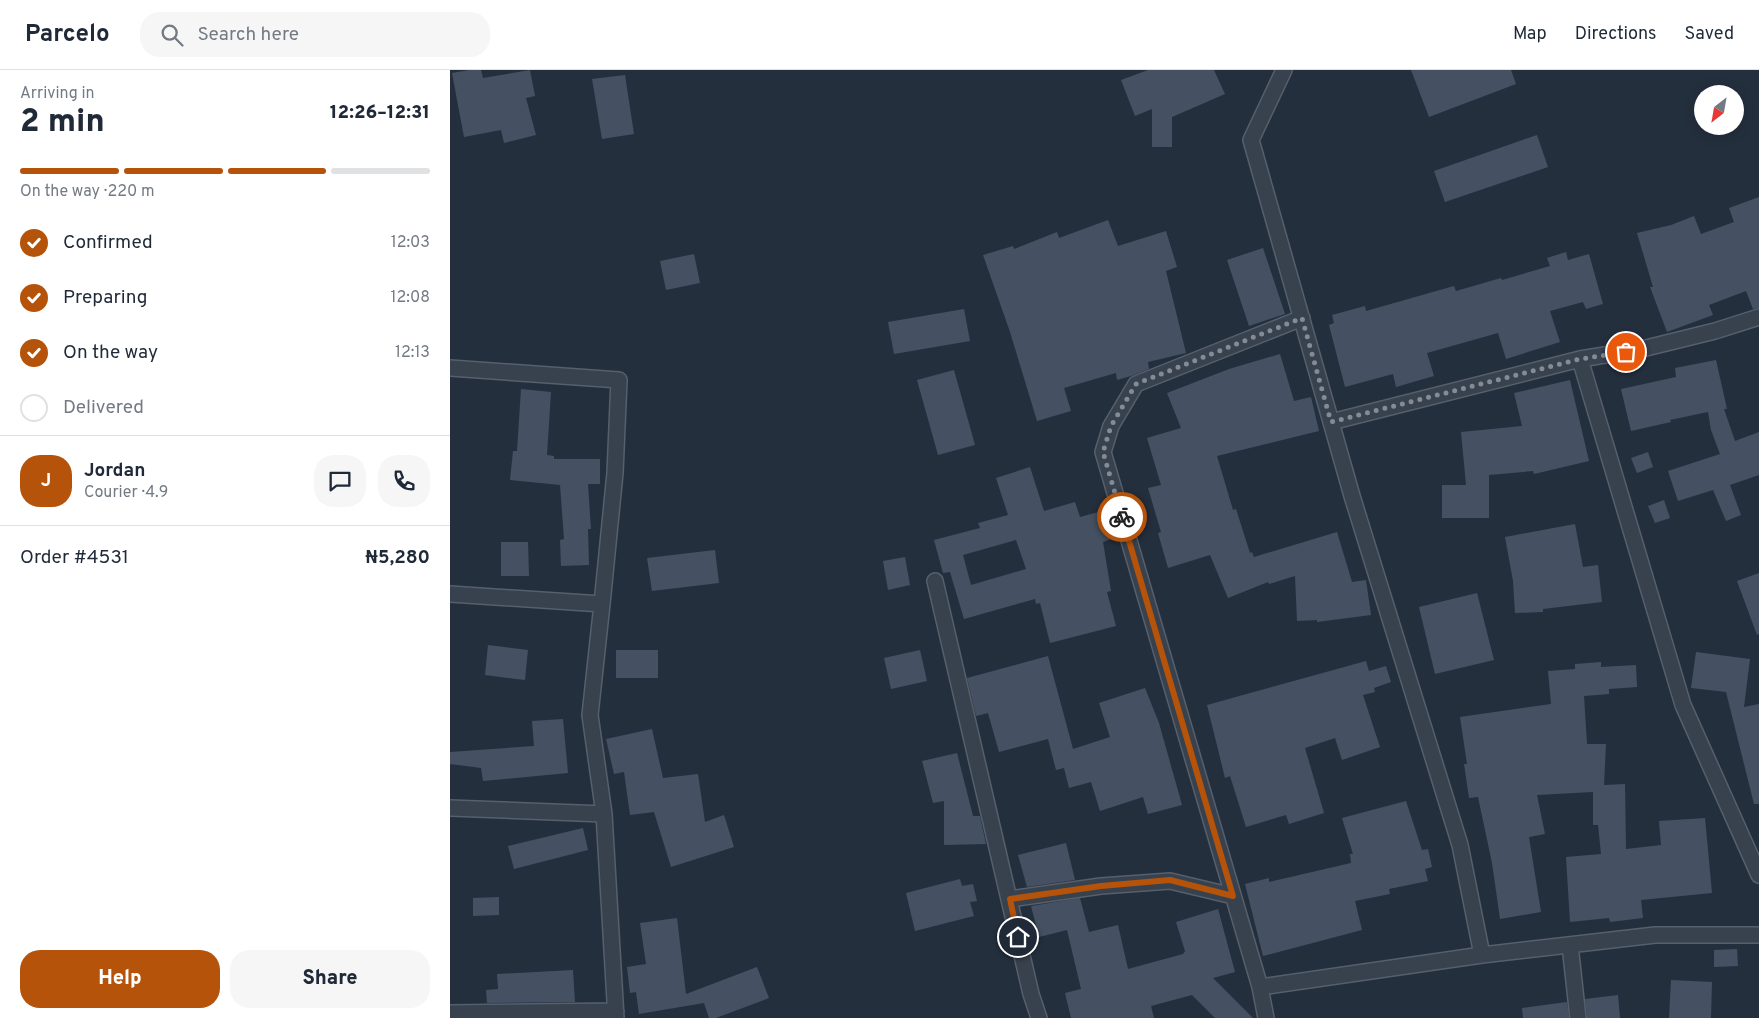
<!DOCTYPE html>
<html lang="en">
<head>
<meta charset="utf-8">
<style>
  :root { --surface:#fff; --page:#f6f6f7; --text:#1f2937; --muted:#747a83; --line:#e0e1e3; --accent:#b45309 }
  body { margin:0; font-family:Overpass,sans-serif; background:var(--page); color:var(--text); height:100vh; display:flex; flex-direction:column; font-size:19px; white-space:nowrap }
  * { box-sizing:border-box; margin:0 }
  p { font-size:16px; color:var(--muted) }
  .icon { flex:none; width:28px; height:28px; fill:none; stroke:currentColor; stroke-width:2; stroke-linecap:round; stroke-linejoin:round }
  .map { position:relative; flex:1; overflow:hidden }
  .side { display:flex; flex-direction:column; background:var(--surface); width:450px }
  .side>* { flex:none }
  .needle { width:32px; rotate:211deg }
  .fabs { position:absolute; left:1244px; top:15px; display:grid; gap:10px }
  .fabs a { display:grid; place-items:center; width:50px; height:50px; border-radius:50%; background:var(--surface); box-shadow:0 2px 12px #0003; font-size:25px }
  .pin { position:absolute; display:grid; place-items:center; width:42px; height:42px; color:#fff; margin:-21px; border:2px solid #fff; border-radius:50%; box-shadow:0 1px 5px #0007 }
  .courier { position:absolute; display:grid; place-items:center; width:50px; height:50px; margin:-25px; border:4px solid #b45309; border-radius:50%; background:#fff; color:#222; box-shadow:0 1px 6px #0007 }
  .head em { font-style:normal; font-weight:800 }
  .head div { display:flex; flex-direction:column-reverse }
  .head { display:flex; align-items:center; justify-content:space-between; height:85px; padding:0 20px }
  h1 { font-size:32px; font-weight:800; line-height:38px }
  .bar { display:grid; grid-template-columns:repeat(4,1fr); gap:8px 5px; align-content:center; height:60px; padding:0 20px }
  .bar i { height:6px; border-radius:4px; background:var(--line) }
  .bar .on { background:var(--accent) }
  .bar p { grid-column:span 4 }
  .line { display:flex; align-items:center; gap:12px; padding:0 20px; border-top:1px solid var(--line) }
  .line div { flex:1 }
  .round { display:grid; place-items:center; flex:none; width:52px; height:52px; border-radius:20px; background:var(--page) }
  ol { padding:0 20px; list-style:none }
  li { display:flex; align-items:center; gap:15px; height:55px }
  li p { margin-inline-start:auto }
  li .icon { padding:5px; border-radius:50%; background:var(--accent); color:#fff; stroke-width:4 }
  li:last-child { color:var(--muted) }
  li i { width:28px; height:28px; border:2px solid var(--line); border-radius:50% }
  .cta { display:flex; gap:10px; margin-top:auto; padding:10px 20px }
  .cta a { flex:1; height:58px; border-radius:20px; background:var(--accent); color:#fff; font-size:20px; font-weight:800; line-height:58px; text-align:center }
  .cta a+a { background:var(--page); color:var(--text) }
  header { display:flex; align-items:center; gap:30px; box-sizing:border-box; height:70px; padding:0 25px; background:var(--surface); border-bottom:1px solid var(--line) }
  header strong { font-size:24px }
  nav { display:flex; gap:28px; margin-inline-start:auto; font-size:18px }
  .search { width:350px; height:45px; background:var(--page); display:flex; align-items:center; gap:12px; box-sizing:border-box; padding:0 18px; border-radius:20px; color:var(--muted); font-size:19px }
  main { display:flex; flex:1; min-height:0 }
  .map>svg:first-child { display:block }
  .building { fill:#455162; fill-rule:evenodd }
  .lines { fill:none; stroke-linecap:round; stroke-linejoin:round }
  .street-casing { stroke:#565f6c; stroke-width:18 }
  .street { stroke:#38414e; stroke-width:15 }
  .done { stroke:#828b98; stroke-width:5; stroke-dasharray:0 9 }
  .route { stroke:#b45309; stroke-width:6 }
</style>
</head>
<body>
<header>
<strong>Parcelo</strong>
<div class="search"><svg class="icon" aria-label="search" viewBox="0 0 24 24"><circle cx="10" cy="10" r="6"/><path d="M15 15l6 6"/></svg>Search here</div>
<nav><a>Map</a><a>Directions</a><a>Saved</a></nav>
</header>
<main>
<section class="side">
<div class="head"><div><h1>2 min</h1><p>Arriving in</p></div><em>12:26–12:31</em></div>
<div class="bar"><i class="on"></i><i class="on"></i><i class="on"></i><i></i><p>On the way · 220 m</p></div>
<ol>
<li><svg class="icon" aria-label="check" viewBox="0 0 24 24"><path d="M5 12l5 5 9-10"/></svg>Confirmed<p>12:03</p></li>
<li><svg class="icon" aria-label="check" viewBox="0 0 24 24"><path d="M5 12l5 5 9-10"/></svg>Preparing<p>12:08</p></li>
<li><svg class="icon" aria-label="check" viewBox="0 0 24 24"><path d="M5 12l5 5 9-10"/></svg>On the way<p>12:13</p></li>
<li><i></i>Delivered</li>
</ol>
<div class="line" style="height:90px"><b class="round" style="background:var(--accent);color:#fff">J</b><div><b>Jordan</b><p>Courier · 4.9</p></div><a class="round"><svg class="icon" aria-label="chat" viewBox="0 0 24 24"><path d="M4 5h16v11H9l-5 4z"/></svg></a><a class="round"><svg class="icon" aria-label="phone" viewBox="0 0 24 24"><path d="M5 4h4l2 5-3 2q2 4 5 5l2-3 5 2v4C11 20 4 13 5 4z"/></svg></a></div>
<div class="line" style="height:65px"><div>Order #4531</div><b>₦5,280</b></div>
<div class="cta"><a>Help</a><a>Share</a></div>
</section>
<div class="map">
<svg width="1309" height="948" viewBox="0 0 1309 948">
  <rect width="100%" height="100%" fill="#242f3e"/>
  <path class="building" d="M19,0h12l2,8 47,-8 5,26 -9,2 10,37 -32,8 -3,-13 -37,7 -12,-64z
    M698,0h66l11,24 -53,23v30h-20v-38l-17,7 -14,-36z
    M961,0h100l5,14 -87,33z
    M175,5l9,59 -32,5 -10,-60z
    M1087,65l11,32 -103,35 -11,-31z
    M1309,127v111l-6,1 -7,-18 -37,14 4,10 -46,17 -17,-45h3l-16,-54 34,-8 23,-9 7,18 33,-12 -5,-14z
    M658,150l10,26 48,-15 11,36 -11,4 20,82 -38,9 1,7 -18,7 -14,4 -1,-7 -52,15 7,23 -34,10 -27,-89 -27,-77 30,-9 1,3 43,-17 2,6z
    M813,178l22,66 -36,12 -22,-66z
    M1116,182l2,8 21,-6 14,50 -17,5 -3,-7 -33,9 10,31 -54,17 -8,-26 -71,20 7,23 -38,11 -3,-13 -48,13 -16,-62 5,-2 -2,-8 33,-9 1,5 88,-25 2,5 45,-13 1,2 48,-14 -3,-8z
    M244,184l6,29 -34,7 -6,-29z
    M514,239l6,32 -76,13 -6,-32z
    M830,284l14,47 17,-4 8,34 -102,25 16,54 3,-1 14,44 2,-1 2,5 83,-25 15,50 14,-2 5,35 -54,7v-2l-20,1 -2,-45 -26,8 -1,-2 -40,16 -18,-43 -42,13 -10,-35 3,-1 -13,-44 13,-3 -14,-47 34,-10 -14,-35 62,-24z
    M1266,290l11,49h-3l11,32 24,-9v43l-29,10 11,30 -15,6 -13,-31 -35,11 -10,-30 52,-17 -9,-24 -3,-18 -38,8 1,2 -40,9 -10,-42 55,-12 -1,-9z
    M504,300l21,75 -37,10 -21,-75z
    M1120,310l19,81 -55,13 -1,-3 -44,4v43h-47v-33h24l-5,-53 61,-6 -8,-33z
    M71,319l30,3 -4,63 7,1v3h46v25h-12l3,45h-3l1,36 -28,1 -1,-26 4,-1 -4,-54 -50,-5 3,-29h4z
    M1198,382l5,15 -16,6 -6,-15z
    M580,397l14,44 31,-9 5,15 22,-6 9,28 -8,3 8,49 -4,1 9,34 -66,17 -10,-40 -4,1 -1,-5 -71,20 -14,-47 -7,1 -9,-33 46,-12 -2,-5 30,-8 -12,-37zM566,470l10,29 -55,16 -8,-30z
    M1214,430l6,18 -15,5 -7,-17z
    M1125,454l8,43 15,-2 4,37 -59,7v3l-28,1 -2,-32 -8,-44z
    M51,472h27l1,34h-28z
    M265,480l4,33 -67,8 -5,-33z
    M455,487l5,28 -22,5 -5,-29z
    M1309,503v61l-2,1 -20,-54z
    M1027,523l17,67 -59,14 -16,-67z
    M38,575l40,5 -3,30 -40,-5z
    M166,580h42v28h-42z
    M470,580l7,31 -36,8 -7,-31z
    M1246,582l54,7 -6,48 15,-3v100h-5l-28,-112 -35,-4z
    M598,586l25,93 37,-12 -11,-34 46,-15 14,35 23,82 -34,9 -5,-17 -43,14 -9,-29 -22,6 -5,-20 -8,2 -8,-31 -49,13 -11,-39 -12,3 -9,-38z
    M916,591l3,10 17,-5 5,16 -17,6 1,4 -12,3 17,52 -38,13 -7,-22 -30,10 19,65 -35,11 -3,-9 -40,12 -16,-51 -5,2 -18,-73z
    M1151,592v5l35,-2 1,22 -28,2v5l-25,2 3,48h19l-2,41 21,-1 1,65 35,-4 -2,-24 46,-3 7,75 -71,7 2,18 -33,4 -1,-4 -39,4 -4,-65 35,-3 -3,-29h-5v-33l-56,3 8,39 -16,3 12,75 -41,7 -8,-56 -14,-66 -9,1 -5,-34h3l-7,-47 91,-13 -3,-33 27,-2v-5z
    M113,649l5,54 -85,8 -2,-13 -31,-4v-12l84,-6 -2,-25z
    M202,659l11,49 35,-4 7,48 19,-7 10,32 -63,20 -17,-55 -24,3 -6,-43 -10,2 -8,-35z
    M507,683l16,63h7l6,28 -42,1v-44l-11,2 -11,-42z
    M956,731l16,49 6,-1 4,18 -7,2 3,12 -39,8 1,5 -35,7 7,29 -99,26 -18,-72 24,-6v4l82,-19 -1,-9h3l-11,-36z
    M133,758l5,22 -74,19 -6,-23z
    M616,773l9,37 -48,7 -9,-32z
    M510,809l2,7 11,-2 4,17 -7,1 4,14 -59,15 -9,-38z
    M49,827v18l-26,1v-18z
    M630,828l9,34 29,-7 10,44 55,-15 2,-3 -9,-29 42,-13 17,63 -22,6 40,40h-38l-23,-23 -41,11 3,12h-83l-6,-25 16,-4 -14,-59 -28,7 -8,-31z
    M227,848l9,76 71,-27 12,31 -53,20h-7l-5,-15 -65,11 -3,-22 -6,1 -3,-26 19,-3 -6,-41z
    M1287,879l1,17 -24,1v-17z
    M123,900l2,32 -88,1 -1,-13 12,-1 -1,-15z
    M1221,910l41,2 -1,36h-42z
    M1168,925l2,23h-33l-2,-19z
    M1117,932l2,16h-46l-1,-10z"/>
  <g class="lines">
    <g class="street-casing">
      <path id="street" d="M834,0l-33,70 101,356 108,349 22,110
        M1130,289l103,346 76,170
        M0,298l169,12 -4,93 -13,131 -152,-10
        M881,352l249,-63 62,-10 73,-18 44,-14
        M485,511l96,413 8,24
        M152,534l-12,111 14,99
        M0,738l154,6 12,204
        M560,829l91,-13 69,-5 63,15
        M1120,875l8,73
        M810,917l222,-32 173,-20h104
        M0,943l166,-2
        M816,948l-6,-31 -157,-535 8,-26 25,-42 166,-66"/>
    </g>
    <use href="#street" class="street"/>
  </g>
  <g class="lines">
    <path class="done" d="M672,447l-19,-65 8,-26 25,-42 166,-66 29,104 249,-63 46,-7"/>
    <path class="route" d="M568,867l-8,-38 91,-13 69,-6 63,16 -111,-379"/>
  </g>
</svg>
<div class="fabs">
<a><svg class="needle" viewBox="-14 -14 28 28"><path d="M0-13l5 13h-10z" fill="#e53935"/><path d="M0 13l5-13h-10z" fill="#747a83"/></svg></a>
</div>
<div class="pin" style="left:1176px;top:282px;background:#ea580c"><svg class="icon" aria-label="bag" viewBox="0 0 24 24"><path d="M5 8h14l-1 12H6zM9 8a3 3 0 0 1 6 0"/></svg></div>
<div class="pin" style="left:568px;top:867px;background:#1f2937"><svg class="icon" aria-label="home" viewBox="0 0 24 24"><path d="M3 11l9-7 9 7M6 9v11h12V9"/></svg></div>
<div class="courier" style="left:672px;top:447px"><svg class="icon" aria-label="bike" viewBox="0 0 24 24"><circle cx="6" cy="16" r="4"/><circle cx="18" cy="16" r="4"/><path d="M6 16l4-8h5l3 8M10 8l3 8H6M13 5h3"/></svg></div>
</div>
</main>
</body>
</html>
